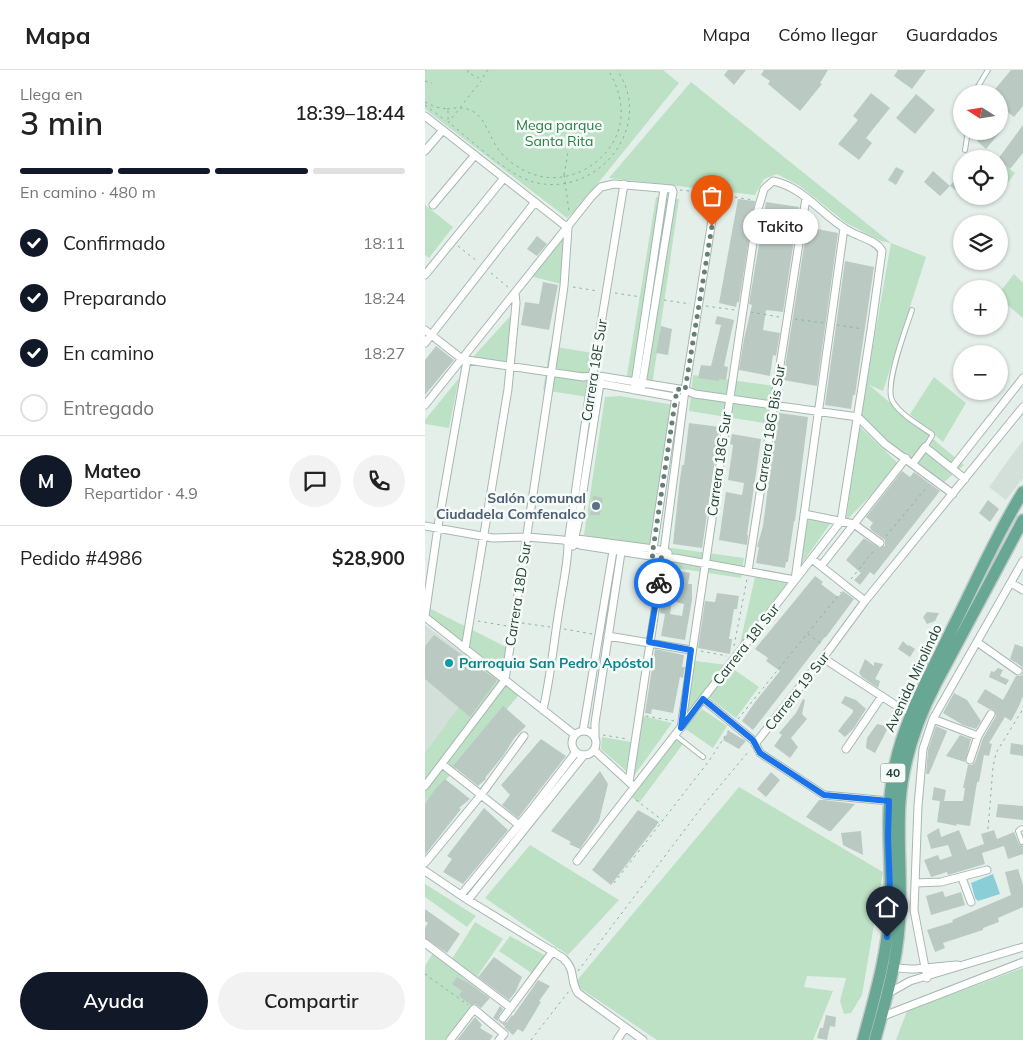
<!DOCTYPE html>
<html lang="es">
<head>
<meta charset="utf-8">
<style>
  :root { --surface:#fff; --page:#f2f2f2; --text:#222; --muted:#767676; --line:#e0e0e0; --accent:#111827 }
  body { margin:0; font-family:Mulish,sans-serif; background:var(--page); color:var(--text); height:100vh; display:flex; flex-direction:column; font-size:19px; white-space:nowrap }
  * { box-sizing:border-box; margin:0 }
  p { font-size:16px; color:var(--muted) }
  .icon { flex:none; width:28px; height:28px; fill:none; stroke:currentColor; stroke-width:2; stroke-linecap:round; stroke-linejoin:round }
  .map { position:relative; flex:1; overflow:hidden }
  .panel { display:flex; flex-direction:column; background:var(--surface); width:425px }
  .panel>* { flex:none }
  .needle { width:32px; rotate:282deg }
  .fabs { position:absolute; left:528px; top:15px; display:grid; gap:10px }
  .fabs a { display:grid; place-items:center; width:55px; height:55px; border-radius:50%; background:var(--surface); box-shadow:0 1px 4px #0004; font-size:25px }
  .pin { position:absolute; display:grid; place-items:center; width:42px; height:42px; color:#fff; margin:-51px -21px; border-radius:50% 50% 50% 0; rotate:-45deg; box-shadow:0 0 5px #0007 }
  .pin .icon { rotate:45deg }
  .courier { position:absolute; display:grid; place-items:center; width:50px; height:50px; margin:-25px; border:4px solid #1a73e8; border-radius:50%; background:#fff; color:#222; box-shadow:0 1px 6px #0007 }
  .bubble { position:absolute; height:35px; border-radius:18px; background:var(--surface); box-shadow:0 1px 4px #0004; font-size:16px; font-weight:600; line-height:35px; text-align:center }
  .head em { font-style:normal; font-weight:600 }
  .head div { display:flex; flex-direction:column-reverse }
  .head { display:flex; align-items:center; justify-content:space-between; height:85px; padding:0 20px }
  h1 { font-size:32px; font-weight:600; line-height:38px }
  .bar { display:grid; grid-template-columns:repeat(4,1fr); gap:8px 5px; align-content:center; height:60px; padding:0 20px }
  .bar i { height:6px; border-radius:4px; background:var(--line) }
  .bar .current { background:var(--accent) }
  .bar p { grid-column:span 4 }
  .line { display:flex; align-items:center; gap:12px; padding:0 20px; border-top:1px solid var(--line) }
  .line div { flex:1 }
  .round { display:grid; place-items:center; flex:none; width:52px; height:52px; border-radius:26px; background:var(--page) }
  ol { padding:0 20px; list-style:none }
  li { display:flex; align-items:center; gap:15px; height:55px }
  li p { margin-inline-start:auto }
  li .icon { padding:5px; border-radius:50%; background:var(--accent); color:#fff; stroke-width:4 }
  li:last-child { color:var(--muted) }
  li i { width:28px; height:28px; border:2px solid var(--line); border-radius:50% }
  .action { display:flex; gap:10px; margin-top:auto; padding:10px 20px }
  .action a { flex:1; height:58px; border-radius:30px; background:var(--accent); color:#fff; font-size:20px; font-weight:600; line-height:58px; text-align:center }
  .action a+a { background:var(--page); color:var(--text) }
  header { display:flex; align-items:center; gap:30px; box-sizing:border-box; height:70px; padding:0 25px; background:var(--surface); border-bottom:1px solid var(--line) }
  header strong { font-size:24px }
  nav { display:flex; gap:28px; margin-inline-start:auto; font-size:18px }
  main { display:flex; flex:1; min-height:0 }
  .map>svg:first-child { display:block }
  .built { fill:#d3dfd9 }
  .green { fill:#bde1c5 }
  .water { fill:#8aced7 }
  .building { fill:#bacac3; fill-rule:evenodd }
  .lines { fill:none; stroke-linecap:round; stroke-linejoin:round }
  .service-casing { stroke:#a7b8b1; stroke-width:6 }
  .minor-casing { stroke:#a7b8b1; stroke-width:9 }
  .primary-casing { stroke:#c1cac8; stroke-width:14 }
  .path { stroke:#83b5a3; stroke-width:1; stroke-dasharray:2.5 4; stroke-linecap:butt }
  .service { stroke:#fff; stroke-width:4 }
  .minor { stroke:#fff; stroke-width:7 }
  .primary { stroke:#67a794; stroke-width:11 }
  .path-bridge { stroke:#83b5a3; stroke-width:1; stroke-dasharray:2.5 4; stroke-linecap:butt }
  .done { stroke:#667f77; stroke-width:5; stroke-dasharray:0 9 }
  .route { stroke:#1a73e8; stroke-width:6 }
  .service-dot { fill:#5c6f8a; stroke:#f6fbf8; stroke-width:2 }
  .culture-dot { fill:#0f9aa8; stroke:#f6fbf8; stroke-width:2 }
  .labels { text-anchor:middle; stroke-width:5; stroke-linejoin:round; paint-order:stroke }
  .shield { fill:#f6fbf8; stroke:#627a72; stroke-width:1 }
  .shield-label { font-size:12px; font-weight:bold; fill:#224339 }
  .park-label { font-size:14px; fill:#297d46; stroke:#f6fbf8 }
  .street-label { font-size:14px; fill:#224339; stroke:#f6fbf8 }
  .service-label { font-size:14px; font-weight:bold; fill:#4e5e75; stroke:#f6fbf8; text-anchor:end }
  .culture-label { font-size:14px; font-weight:bold; fill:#0d838f; stroke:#f6fbf8; text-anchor:start }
</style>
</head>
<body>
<header>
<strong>Mapa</strong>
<nav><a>Mapa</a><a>Cómo llegar</a><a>Guardados</a></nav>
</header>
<main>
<section class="panel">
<div class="head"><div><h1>3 min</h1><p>Llega en</p></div><em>18:39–18:44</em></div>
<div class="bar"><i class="current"></i><i class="current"></i><i class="current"></i><i></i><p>En camino · 480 m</p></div>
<ol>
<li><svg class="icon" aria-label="check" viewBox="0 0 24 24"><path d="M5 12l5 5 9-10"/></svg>Confirmado<p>18:11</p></li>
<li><svg class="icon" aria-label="check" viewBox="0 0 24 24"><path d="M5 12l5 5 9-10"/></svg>Preparando<p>18:24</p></li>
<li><svg class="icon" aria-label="check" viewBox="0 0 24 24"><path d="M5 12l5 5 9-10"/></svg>En camino<p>18:27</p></li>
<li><i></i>Entregado</li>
</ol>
<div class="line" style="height:90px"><b class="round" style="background:var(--accent);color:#fff">M</b><div><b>Mateo</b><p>Repartidor · 4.9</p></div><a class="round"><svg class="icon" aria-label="chat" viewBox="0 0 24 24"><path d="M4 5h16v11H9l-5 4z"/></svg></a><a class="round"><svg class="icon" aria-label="phone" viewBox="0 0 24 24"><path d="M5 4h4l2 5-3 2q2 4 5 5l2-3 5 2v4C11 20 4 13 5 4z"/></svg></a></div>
<div class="line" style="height:65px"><div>Pedido #4986</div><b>$28,900</b></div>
<div class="action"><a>Ayuda</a><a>Compartir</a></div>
</section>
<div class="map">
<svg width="598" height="970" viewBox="0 0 598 970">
  <rect width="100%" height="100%" fill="#e5efea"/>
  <path class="built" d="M598,370v38l-17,22 -17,-13z
    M0,555l71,52 -71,97z"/>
  <path class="green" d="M0,0h238l16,13 -101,125 -11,10 -142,-109z
    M266,12l200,161 35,14 -43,134 -14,-6 95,80 -20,17 -50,-33 -33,-34 30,-172 -10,-2 -35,-18 -46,-37 -23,-12 -13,5 -9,16 -146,-17z
    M574,90l16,13 -14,19 -2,-2z
    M231,127l23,2 -27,187 -26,-5z
    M0,135l28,22 -24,31 -4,-3z
    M140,163l-4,51 -31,-8z
    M589,204l9,9v35l-24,-20v-5z
    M89,242l-8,52 -34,-6z
    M125,276l43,7 -5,44 -45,-7z
    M268,305l82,11 -5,38 -81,-13z
    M509,307l32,26 -23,39 -33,-28z
    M34,308l-10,50 -24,-4v-4z
    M195,326l54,9 -21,139 -35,-1 -34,-8 21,-138z
    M434,356l41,39 -54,56z
    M380,446l27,5 -34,48z
    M240,477l79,11 -3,20 -78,-12z
    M330,507l32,6 -48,65z
    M0,536l81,41 -3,25 -78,-59z
    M270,591l33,4 -43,50z
    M307,598l27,19 -23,31 -29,-22z
    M62,599l32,26 -94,109v-51z
    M277,639l25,17 -14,22 -29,-20z
    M218,646l29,7 -38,53z
    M177,667l29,5 -5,29 -25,-22z
    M250,667l8,7 -44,59 -9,-7z
    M314,717l144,85 -21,123 -11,18 -7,1 -4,-13 6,-23 -39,-2 -3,11 29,4 -20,49h-156l-83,-56z
    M105,775l89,55 -51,55 -83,-57z
    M0,814l51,32 -9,11 -42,-30z
    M50,852l28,17 -27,39 -24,-19z
    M85,866l36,20 -13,18 -34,-23z
    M8,883l50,40 -37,47h-21v-74z
    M598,898v72h-127l11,-29z"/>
  <path class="water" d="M568,804l7,20 -22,7 -3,-3 -4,-15z"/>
  <path class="building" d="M303,0h18l-12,15 -10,-10z
    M339,0h64l-8,13 2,1 -22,27 -32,-27 2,-3 -9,-6z
    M473,0h28l-14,19 -18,-13z
    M586,0h12v36l-9,11 -15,-12v-11h-8z
    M446,23l19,15 -24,30 6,5 -13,17 -21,-16 20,-24 -5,-4z
    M491,24l19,16 -20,24 -19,-16z
    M598,55v28l-13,16 -12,-10z
    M561,61h15l-15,18 -9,-8z
    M471,97l8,4 -8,14 -8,-5z
    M508,101l17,15 -10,10 -16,-14z
    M536,102v22l-11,-8z
    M313,129l17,2 -16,101h-2l-1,5 -17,-4z
    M341,132l33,5 -16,105 -17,-2 -3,20 17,3 -4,23 -3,-1 -3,21 -31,-6 5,-31 8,-34 -3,-1z
    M382,157l31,6 -21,153 -34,-6z
    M112,166l10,8 -10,12 -10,-7z
    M420,191l29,6 -19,128h-2l-2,14 -26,-4z
    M118,212l15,3 -9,45 -28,-5 4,-23 14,2z
    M292,246l17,4 -10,46 4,1 -2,13 -7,-1v2l-21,-3 3,-13 10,1 10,-41 -6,-1z
    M236,256l11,3 -4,26 -12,-2z
    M11,276l18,14 -29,35v-35z
    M354,343l29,4 -13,104h-1l-6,41h-2l-1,6 -29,-5 3,-16h-2l6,-21 9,-72z
    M264,353l31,4 -18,121 -29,-4 6,-57 3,-22h2z
    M307,364l29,5 -14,96h1l-1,10 -28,-5 7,-48 16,3 2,-12 -16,-3 5,-35 -3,-1z
    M477,401l8,6 4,-5 26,19 -66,84 -4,-3 -10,13 -6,-5 7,-7 -15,-13 18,-22 15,10 6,-2v-6l-14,-10 -1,-3 3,-4 -7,-6z
    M168,426l10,2 -3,17h-10z
    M563,430l11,9 -9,13 -11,-9z
    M242,499l23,4 -2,11h4v16l-7,40 -24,-4 4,-22 -5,-1zM247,531l12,3 -2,12 -12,-2z
    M390,506l8,6 -2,2 17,13 5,-6 11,8 -28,38h-1l-72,93 -11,-9 13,-19 25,-31 -14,-10 2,-3 -13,-9z
    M292,523l22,3 -2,13h-3l-5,30h3l-2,15 -32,-6 7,-47 10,1z
    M502,542l12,1 -4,8 -8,3 -4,-7z
    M9,565l63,45 -27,37 -45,-38v-33z
    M478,571l5,5 1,-1 6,4 -5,8 -12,-8z
    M590,574l8,3v22l-2,-3 -11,-7z
    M230,579l29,6 -2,12h3l-2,11 -3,-1 -7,36 -21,-4 -1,5 -6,-1z
    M440,589l9,7v-4l9,2 -8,15 5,2 -2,7 -16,-11 -3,-4z
    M573,598l5,2 -3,6 9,4 -3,5 -17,-8 2,-6 3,1z
    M598,602v24l-4,10 -8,15 -6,-4 -16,26 3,1 -3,12 -5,-1 -5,27h-2l-7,44 -14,-2 1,2 -20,-4 3,-21 -8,-1 2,-13 12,3 -2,11h19l2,-13h-2l5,-23h4l3,-3 8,-24 13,-22 -2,-6 -5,-1 -12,-7 8,-13 18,11 13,-24h5z
    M529,623l13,7 14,21 -5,8 -13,-4 -20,-12z
    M420,626l11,4 10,9 -12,19 -9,9 -7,-6 15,-19v-2l-12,-7z
    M378,629l2,1 -3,14 5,5 -16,19 7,9 -8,11 -16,-12 8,-11 -3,-2 17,-20z
    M78,636l23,20 -11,11 -12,19 -18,22 1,1 -8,7 -25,-20z
    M452,654l8,2 2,4 -12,23 -9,-5 1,-10z
    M511,656l11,5 -18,43h-3l2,-24z
    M304,661l17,10 -7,8 -16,-9z
    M535,665l11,4 -6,23 -19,-6z
    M116,669l25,17 -48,62 -16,-13 8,-10 -9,-10z
    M586,673l12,2v11l-13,-2z
    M175,701l8,13 -9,37 -19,28 -11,-5 2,-2 -20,-11z
    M346,702l9,8 -14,17 -9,-8z
    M20,709l25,20 -11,9 2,1 -36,46v-51l11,-16z
    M394,730h5l31,4 -24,27h-2l-23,-14z
    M573,734l25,2v14l-27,-3z
    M59,738l24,22 -45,54 -20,-12 9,-13 -5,-3z
    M213,740l21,12 -48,63 -19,-15z
    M514,758l2,9 18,-7 8,20 17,-6 -3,-10 13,-4 3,9 17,-7 5,12 4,2v8l-15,5 -4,-13 -22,7 3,11 -37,11 -1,-3 -16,5 -7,-17 14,-5 2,5 12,-4 -4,-11 -17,4 -4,-14z
    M436,761l2,24 -20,-10 -2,-12z
    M593,799l5,16v22l-25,11 1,4 -16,6v2l-40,13 2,5 -10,4 -8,-22 26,-8 -1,-2 59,-25 -6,-23z
    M518,821l2,6 16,-5 4,13 -34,10 -5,-19z
    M0,839l35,25 -13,19 -22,-15v-10l3,-5 -3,-2z
    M69,887l28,20 -6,14 -7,9 -31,-23z
    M32,907l11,6 22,15 -9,10 -6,-4 -4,1 -12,-9 3,-5 -10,-7z
    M113,910l12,6 -11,15 2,1 -18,30 -5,-3 -5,6 -9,-8 1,-1 -12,-8 7,-12 3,3 -4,6 -1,6 5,2 4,-1 5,-7 1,1z
    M401,945l10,2 -1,10 -5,-1 -3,14 -10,-2 3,-10h3z
    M50,947l7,8 -2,3 13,8 -3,4h-33z"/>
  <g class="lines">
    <g class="service-casing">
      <path id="service" d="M551,24l1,-6 11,-18
        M540,80l3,-19
        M487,240c-6,18 -29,78 -19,92 8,13 26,23 39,32v2l-7,11
        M250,665l28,22
        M597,772l-4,-11 2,-2 3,-1"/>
    </g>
    <g class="minor-casing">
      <path id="minor" d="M0,46l143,112
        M0,81l18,-21
        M8,135l42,-50
        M0,205l79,-97
        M0,260l37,29 5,1 116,17 10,-2 92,15 10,4 163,23 27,27 68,50
        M0,273l110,-141
        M172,313l83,15
        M209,320l30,-201
        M0,335l167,-209 9,-9 13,-3 58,5 1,3 -32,199
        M488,393l12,-16 40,32
        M527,398l71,-90
        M379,444l50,10 26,19
        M0,456l68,12 34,-1 36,3 17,5 83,13h12l120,22 49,-352
        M145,468l84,11 10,2 4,2
        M148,476l5,-23 23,-146
        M227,486l25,-167
        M387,489l53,42
        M396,496l85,-108
        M323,501l58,-373
        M586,513l12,7
        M0,546l14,-96 28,-160
        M0,547l150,118
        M183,566l83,14
        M552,572l41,29
        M40,579l43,-260 8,-86 -1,-10
        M398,588l77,50 12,4
        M278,629l51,42 6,12 64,42 65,6
        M118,640c8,-35 11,-71 17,-106 3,-21 8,-40 8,-61l21,-146 35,-213
        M508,649l45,17
        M158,661l31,-186
        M147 673a12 12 0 1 1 24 0a12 12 0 1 1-24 0Z
        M170,667v-14l27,-177
        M330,674l74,-94 36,-49 158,-194
        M421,679l36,-53
        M169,680l37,34
        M545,690l8,-24 13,-22
        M17,694l77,61
        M204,712l35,-231 21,-161 31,-195
        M0,716l80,-106 51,-338 8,-56 4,-58
        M152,791l264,-340 30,-191 11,-79c-6,-11 -23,-14 -33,-20 -26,-14 -45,-44 -76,-50l-9,8 -6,20 -77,519
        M0,793l56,-68 43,-59
        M0,801l43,29 95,58c14,13 6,22 15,35l65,47
        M537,808l9,24
        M490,813l26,-1 46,-12
        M36,825l72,-87 43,-56
        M43,830l116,-145
        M0,873l86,65
        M469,897c19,5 43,-1 63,-2
        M502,908l-13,-68 4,-104 5,-57 10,-30 90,-158
        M462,924l23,-13 113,-34
        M456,947l142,-55
        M78,948l50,-67
        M25,970l24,-31 30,25 -5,6
        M192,970l8,-12"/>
    </g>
    <g class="primary-casing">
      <path id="primary" d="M438,970c12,-44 25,-88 27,-134 2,-41 -5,-83 2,-125 8,-56 37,-104 61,-154 23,-45 43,-92 70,-135
        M450,970c10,-37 21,-74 24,-112 4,-42 -2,-84 1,-126 3,-42 17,-82 36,-119l87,-163"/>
    </g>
    <path class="path" d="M43,0v3l11,5
      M0,1v-1
      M58,7l5,-7
      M0,11l7,2
      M0,32l10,5 13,2v14
      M0,35l21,16
      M22,39c34,-6 36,14 49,37 9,14 26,26 43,30 37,9 79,-20 82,-59 1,-17 -4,-33 -13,-47
      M23,53l33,-42
      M27,55c22,18 55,49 81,57 64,17 123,-55 84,-112
      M139,105l4,-23
      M140,112l4,29
      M255,120l29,3
      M297,125l31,5
      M33,176l20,16
      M66,203l18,15
      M148,217l25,4
      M190,223l26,4
      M239,230l26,4
      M281,236l29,4
      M326,242l28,5
      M370,249l29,4
      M412,255l26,4
      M461,466l42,-50
      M426,509l24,-30
      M53,551l29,5
      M97,553l28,4
      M139,559l28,5
      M383,564l15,11
      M309,576l13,-67
      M276,581l26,5
      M221,646l28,5
      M313,649l103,-127
      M178,665l25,4
      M211,730l26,20
      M563,759l5,-62 3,-14 27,-44
      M189,813l95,-122 20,-31
      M153,901l124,-164 47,-56
      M0,904l43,31
      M106,970l38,-49"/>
    <use href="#service" class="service"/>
    <use href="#minor" class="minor"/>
    <use href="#primary" class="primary"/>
    <path class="path-bridge" d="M139,105l1,7"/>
  </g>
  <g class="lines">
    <path class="done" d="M234,513l4,-25 -11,-2 25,-167 8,1 27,-164"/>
    <path class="route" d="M234,513l-10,59 42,8 -10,78 22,-29 50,41 7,13 64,42 65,6 -1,36 2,54 -3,46"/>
  </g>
  <circle class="service-dot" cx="171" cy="436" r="5"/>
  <circle class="culture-dot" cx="24" cy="593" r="5"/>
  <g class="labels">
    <rect class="shield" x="455.5" y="693.5" width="25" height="19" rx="4"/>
    <g class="shield-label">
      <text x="468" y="707">40</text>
    </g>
    <g class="park-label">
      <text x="134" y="60">Mega parque<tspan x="134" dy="16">Santa Rita</tspan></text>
    </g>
    <g class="street-label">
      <text transform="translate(169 300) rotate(-81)" y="5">Carrera 18E Sur</text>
      <text transform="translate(345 358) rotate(-81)" y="5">Carrera 18G Bis Sur</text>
      <text transform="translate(294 394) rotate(-82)" y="5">Carrera 18G Sur</text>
      <text transform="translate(93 524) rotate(-81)" y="5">Carrera 18D Sur</text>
      <text transform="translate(321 574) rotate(-52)" y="5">Carrera 18I Sur</text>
      <text transform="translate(488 608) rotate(-65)" y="5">Avenida Mirolindo</text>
      <text transform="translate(372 621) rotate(-52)" y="5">Carrera 19 Sur</text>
    </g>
    <g class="service-label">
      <text x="161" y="433">Salón comunal<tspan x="161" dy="16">Ciudadela Comfenalco</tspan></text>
    </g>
    <g class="culture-label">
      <text x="34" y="598">Parroquia San Pedro Apóstol</text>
    </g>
  </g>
</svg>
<div class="fabs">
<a><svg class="needle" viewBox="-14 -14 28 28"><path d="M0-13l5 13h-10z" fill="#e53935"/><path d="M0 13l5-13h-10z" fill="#767676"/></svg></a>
<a><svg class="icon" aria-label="locate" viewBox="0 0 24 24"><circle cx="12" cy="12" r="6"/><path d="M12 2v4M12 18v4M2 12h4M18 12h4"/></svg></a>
<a><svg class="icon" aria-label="layers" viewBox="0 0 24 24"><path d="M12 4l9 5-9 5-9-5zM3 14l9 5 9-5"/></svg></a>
<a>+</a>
<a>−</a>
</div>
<div class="pin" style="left:287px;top:156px;background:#ea580c"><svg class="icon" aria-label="bag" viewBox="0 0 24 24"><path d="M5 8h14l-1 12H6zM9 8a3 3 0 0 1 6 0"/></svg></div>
<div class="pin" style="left:462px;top:867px;background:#1f2937"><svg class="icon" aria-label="home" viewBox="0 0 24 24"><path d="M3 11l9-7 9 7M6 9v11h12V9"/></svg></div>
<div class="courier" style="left:234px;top:513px"><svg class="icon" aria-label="bike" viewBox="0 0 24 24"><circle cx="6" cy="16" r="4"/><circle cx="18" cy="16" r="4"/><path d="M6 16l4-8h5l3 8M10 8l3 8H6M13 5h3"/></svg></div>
<div class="bubble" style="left:318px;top:139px;width:75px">Takito</div>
</div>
</main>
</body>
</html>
